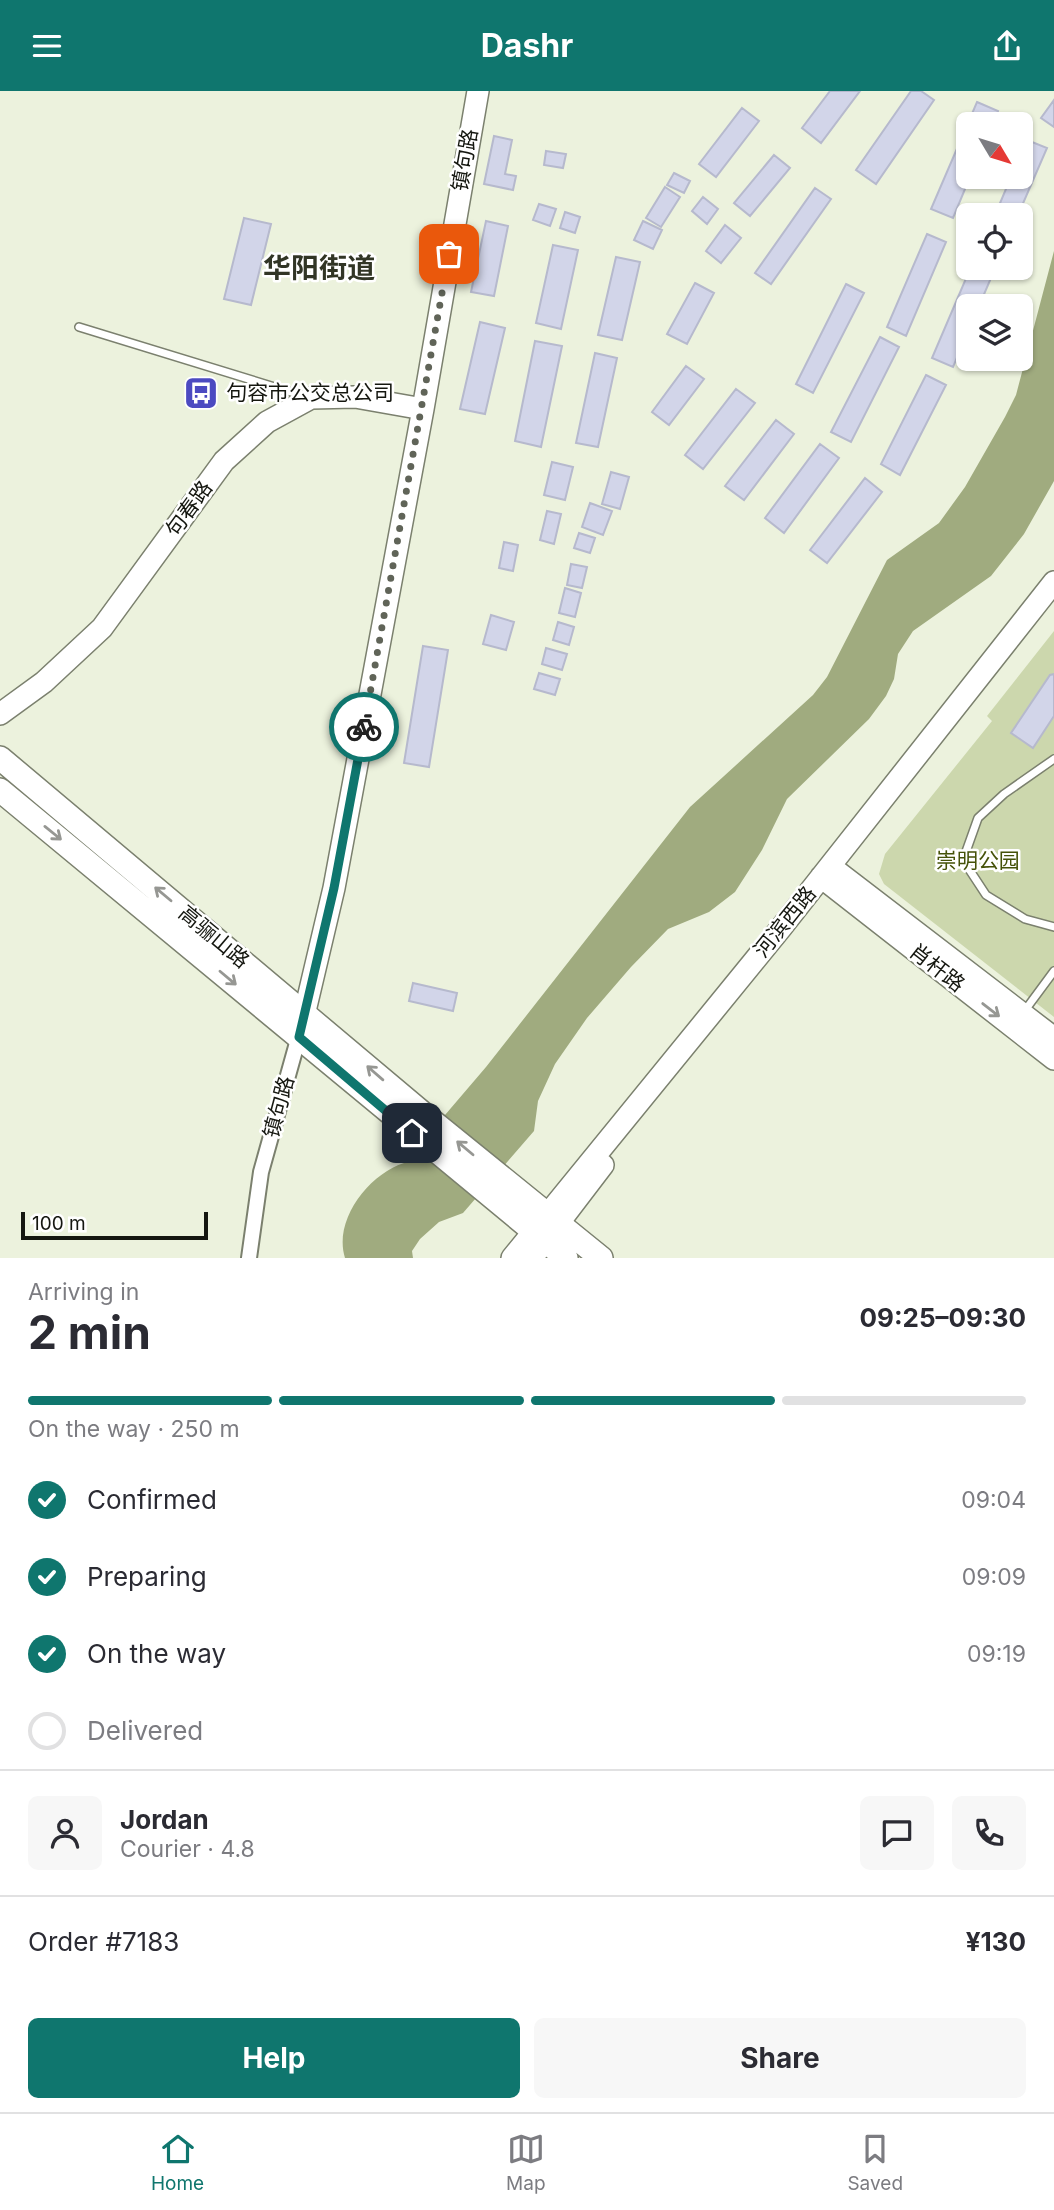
<!DOCTYPE html>
<html lang="en">
<head>
<meta charset="utf-8">
<style>
  :root { --surface:#fff; --page:#f7f7f7; --text:#2b2b33; --muted:#7c7c81; --line:#e1e1e2; --accent:#0f766e }
  body { margin:0; font-family:Inter,"Noto Sans SC",sans-serif; background:var(--page); color:var(--text); height:100vh; display:flex; flex-direction:column; font-size:26px; white-space:nowrap }
  * { box-sizing:border-box; margin:0 }
  p { font-size:23px; color:var(--muted) }
  .icon { flex:none; width:38px; height:38px; fill:none; stroke:currentColor; stroke-width:2; stroke-linecap:round; stroke-linejoin:round }
  .map { position:relative; height:1167px; overflow:hidden }
  .drawer { display:flex; flex-direction:column; background:var(--surface); flex:1 }
  .drawer>* { flex:none }
  .needle { width:46px; rotate:128deg }
  .controls { position:absolute; left:956px; top:21px; display:grid; gap:14px }
  .controls a { display:grid; place-items:center; width:77px; height:77px; border-radius:10px; background:var(--surface); box-shadow:0 2px 5px #0004; font-size:35px }
  .scale { position:absolute; left:21px; bottom:18px; width:187px; box-sizing:border-box; padding-left:7px; border:4px solid #151710; border-top:0; font-size:19px; line-height:24px; white-space:nowrap; color:#151710; -webkit-text-stroke:5px #fff; paint-order:stroke }
  .pin { position:absolute; display:grid; place-items:center; width:60px; height:60px; color:#fff; margin:-30px; border-radius:14px; box-shadow:0 4px 10px #0006 }
  .courier { position:absolute; display:grid; place-items:center; width:70px; height:70px; margin:-35px; border:5px solid #0f766e; border-radius:50%; background:#fff; color:#222; box-shadow:0 2px 9px #0007 }
  .headline em { font-style:normal; font-weight:700 }
  .headline div { display:flex; flex-direction:column-reverse }
  .headline { display:flex; align-items:center; justify-content:space-between; height:119px; padding:0 28px }
  h1 { font-size:46px; font-weight:700; line-height:52px }
  .bar { display:grid; grid-template-columns:repeat(4,1fr); gap:10px 7px; align-content:center; height:84px; padding:0 28px }
  .bar i { height:9px; border-radius:5px; background:var(--line) }
  .bar .current { background:var(--accent) }
  .bar p { grid-column:span 4 }
  .line { display:flex; align-items:center; gap:18px; padding:0 28px; border-top:2px solid var(--line) }
  .line div { flex:1 }
  .round { display:grid; place-items:center; flex:none; width:74px; height:74px; border-radius:10px; background:var(--page) }
  ol { padding:0 28px; list-style:none }
  li { display:flex; align-items:center; gap:21px; height:77px }
  li p { margin-inline-start:auto }
  li .icon { padding:7px; border-radius:50%; background:var(--accent); color:#fff; stroke-width:4 }
  li:last-child { color:var(--muted) }
  li i { width:38px; height:38px; border:4px solid var(--line); border-radius:50% }
  .cta { display:flex; gap:14px; margin-top:auto; padding:14px 28px }
  .cta a { flex:1; height:80px; border-radius:10px; background:var(--accent); color:#fff; font-size:28px; font-weight:700; line-height:80px; text-align:center }
  .cta a+a { background:var(--page); color:var(--text) }
  header { display:flex; justify-content:space-between; align-items:center; height:91px; padding:0 28px; background:var(--accent); color:#fff; font-size:32px; font-weight:700 }
  .dock { display:flex; justify-content:space-around; align-items:center; height:98px; border-top:2px solid var(--line); background:var(--surface); font-size:19px; color:var(--muted) }
  .dock a { display:grid; justify-items:center; gap:4px }
  .dock .current { color:var(--accent) }
  .map>svg:first-child { display:block }
  .green { fill:#ccd7ad }
  .water { fill:#a0ab7f }
  .building { fill:#d2d5e9; stroke:#b6b9cd; stroke-width:2 }
  .lines { fill:none; stroke-linecap:round; stroke-linejoin:round }
  .lane-casing { stroke:#7b806e; stroke-width:10 }
  .street-casing { stroke:#7b806e; stroke-width:18 }
  .secondary-casing { stroke:#7b806e; stroke-width:24 }
  .primary-casing { stroke:#7b806e; stroke-width:26 }
  .lane { stroke:#fff; stroke-width:7 }
  .street { stroke:#fff; stroke-width:14 }
  .secondary { stroke:#fff; stroke-width:21 }
  .primary { stroke:#fff; stroke-width:23 }
  .oneway { stroke:#969793 }
  .done { stroke:#606458; stroke-width:7; stroke-dasharray:0 12.6 }
  .route { stroke:#0f766e; stroke-width:9 }
  .labels { text-anchor:middle; stroke-width:5; stroke-linejoin:round; paint-order:stroke }
  .street-label { font-size:21px; fill:#151710; stroke:#fff }
  .poi-label { font-size:21px; fill:#151710; stroke:#fff; text-anchor:start }
  .park-label { font-size:21px; fill:#455209; stroke:#fff }
  .district-label { font-size:28px; font-weight:bold; fill:#313525; stroke:#fff }
</style>
</head>
<body>
<header><svg class="icon" aria-label="menu" viewBox="0 0 24 24"><path d="M4 6h16M4 12h16M4 18h16"/></svg>Dashr<svg class="icon" aria-label="share" viewBox="0 0 24 24"><path d="M12 15V3M7 8l5-5 5 5M5 13v7h14v-7"/></svg></header>
<div class="map">
<svg width="1054" height="1167" viewBox="0 0 1054 1167">
  <rect width="100%" height="100%" fill="#ecf2dd"/>
  <path class="green" d="M1054,540v386l-170,-133 -5,-10 6,-20 107,-133 -5,-5z"/>
  <path class="water" d="M1054,160v230l-30,53 -33,42 -78,55 -15,23 -4,25 -8,17 -17,23 -82,80 -25,51 -27,42 -26,20 -41,17 -37,38 -44,51 -32,46 -17,37 -4,30 -71,82 -24,9 -19,17 -8,12 1,7h-68c-12,-38 24,-84 59,-95l82,-96 204,-260 123,-112 14,-18 60,-117 52,-37 26,-36 40,-70 11,-22z"/>
  <path class="building" d="M830,0h30l-39,52 -19,-15z
    M911,0h10l13,9 -58,84 -20,-14z
    M1054,9v27l-13,-9z
    M977,11l21,9 -5,13h-25l2,53 -17,41 -22,-9z
    M742,17l17,13 -43,56 -17,-13z
    M494,45l18,4 -7,34 11,2 -3,14 -29,-6z
    M1027,49l20,8 -29,67h-23l16,-38h9v-22z
    M546,60l20,3 -3,14 -19,-3z
    M774,64l16,13 -40,48 -16,-13z
    M674,82l16,8 -6,12 -17,-8z
    M665,96l15,10 -19,30 -15,-9z
    M815,97l16,11 -60,85 -16,-11z
    M703,106l15,12 -11,15 -15,-13z
    M539,113l17,5 -6,17 -17,-6z
    M565,121l15,5 -5,16 -15,-5z
    M244,127l27,6 -20,81 -27,-6z
    M486,130l22,5 -14,70 -23,-4z
    M643,130l19,9 -9,19 -19,-9z
    M725,134l16,13 -20,25 -15,-12z
    M927,143l19,8 -40,94 -19,-9z
    M553,154l25,5 -17,79 -25,-6z
    M616,166l24,5 -18,78 -24,-5z
    M970,178l21,9 -12,28h-11v26l-15,35 -21,-9z
    M695,192l19,10 -27,51 -20,-10z
    M846,193l18,9 -51,100 -17,-9z
    M480,231l25,6 -20,86 -25,-5z
    M880,246l19,10 -48,95 -20,-10z
    M535,250l27,5 -21,101 -26,-6z
    M595,262l22,5 -19,89 -22,-4z
    M686,275l18,13 -35,46 -17,-13z
    M926,284l20,10 -46,90 -19,-11z
    M736,298l19,14 -52,66 -18,-14z
    M776,329l18,14 -50,66 -19,-14z
    M820,353l19,14 -55,75 -19,-15z
    M552,371l21,5 -8,33 -21,-5z
    M611,381l18,5 -9,32 -18,-5z
    M865,387l17,14 -55,71 -17,-13z
    M590,412l22,8 -9,24 -21,-8z
    M547,420l14,3 -7,30 -14,-4z
    M579,442l16,5 -5,15 -16,-5z
    M504,451l14,3 -5,26 -14,-3z
    M571,473l16,3 -5,21 -15,-3z
    M565,497l16,5 -6,24 -16,-4z
    M491,524l23,7 -8,28 -23,-6z
    M558,531l16,5 -5,18 -16,-5z
    M423,555l25,4 -19,117 -25,-4z
    M546,557l21,6 -5,16 -20,-6z
    M539,582l21,6 -5,16 -21,-6z
    M1054,583v42l-21,32 -22,-15 39,-58z
    M413,892l44,10 -4,18 -44,-10z"/>
  <g class="lines">
    <g class="lane-casing">
      <path id="lane" d="M79,236l225,69
        M1054,668l-50,35 -26,24 -15,42 23,35 39,24 29,8
        M1023,922l31,-42"/>
    </g>
    <g class="street-casing">
      <path id="street" d="M249,1167l12,-86 38,-136"/>
    </g>
    <g class="secondary-casing">
      <path id="secondary" d="M0,623l44,-32 58,-54 122,-167 43,-39 44,-24 44,-1 68,12
        M830,775l224,172
        M821,786l233,182
        M301,937l33,-140 89,-479 55,-318
        M512,1167l269,-330 273,-346
        M532,1167l71,-93"/>
    </g>
    <g class="primary-casing">
      <path id="primary" d="M0,667l427,359 174,141
        M0,699l566,468"/>
    </g>
    <use href="#lane" class="lane"/>
    <use href="#street" class="street"/>
    <use href="#secondary" class="secondary"/>
    <use href="#primary" class="primary"/>
  </g>
  <defs><path id="oneway-shaft" d="M-6 0H5M1.5-3L5.5 0L1.5 3" fill="none" stroke-width="1.6" stroke-linecap="round" stroke-linejoin="round" transform="scale(1.75)"/></defs>
  <g class="oneway">
    <use href="#oneway-shaft" transform="translate(53 742) rotate(39)"/>
    <use href="#oneway-shaft" transform="translate(163 803) rotate(-140)"/>
    <use href="#oneway-shaft" transform="translate(228 887) rotate(40)"/>
    <use href="#oneway-shaft" transform="translate(991 919) rotate(38)"/>
    <use href="#oneway-shaft" transform="translate(375 982) rotate(-139)"/>
    <use href="#oneway-shaft" transform="translate(465 1057) rotate(-140)"/>
  </g>
  <g class="lines">
    <path class="done" d="M364,636l85,-473"/>
    <path class="route" d="M364,636l-30,161 -35,149 113,96"/>
  </g>
  <defs>
    <g id="bus-square" transform="scale(1.75)"><rect x="-9" y="-9" width="18" height="18" rx="4" fill="#4c4ac1" stroke="#fff"/><path d="M-5-6H5V4H4V6H2V4H-2V6H-4V4H-5ZM-3.5-4V0h7V-4ZM-3.5 1.2v1.5H-2V1.2ZM2 1.2v1.5H3.5V1.2Z" fill="#fff"/></g>
  </defs>
  <g fill-rule="evenodd">
    <use href="#bus-square" x="201" y="302"/>
  </g>
  <g class="labels">
    <g class="street-label">
      <text transform="translate(465 69) rotate(-80)" y="7">镇句路</text>
      <text transform="translate(189 418) rotate(-54)" y="7">句春路</text>
      <text transform="translate(785 831) rotate(-51)" y="7">河滨西路</text>
      <text transform="translate(214 846) rotate(40)" y="7">高骊山路</text>
      <text transform="translate(937 877) rotate(38)" y="7">肖杆路</text>
      <text transform="translate(279 1016) rotate(-75)" y="7">镇句路</text>
    </g>
    <g class="poi-label">
      <text x="226" y="309">句容市公交总公司</text>
    </g>
    <g class="park-label">
      <text x="978" y="777">崇明公园</text>
    </g>
    <g class="district-label">
      <text x="319" y="187">华阳街道</text>
    </g>
  </g>
</svg>
<div class="controls">
<a><svg class="needle" viewBox="-14 -14 28 28"><path d="M0-13l5 13h-10z" fill="#e53935"/><path d="M0 13l5-13h-10z" fill="#7c7c81"/></svg></a>
<a><svg class="icon" aria-label="locate" viewBox="0 0 24 24"><circle cx="12" cy="12" r="6"/><path d="M12 2v4M12 18v4M2 12h4M18 12h4"/></svg></a>
<a><svg class="icon" aria-label="layers" viewBox="0 0 24 24"><path d="M12 4l9 5-9 5-9-5zM3 14l9 5 9-5"/></svg></a>
</div>
<div class="scale">100 m</div>
<div class="pin" style="left:449px;top:163px;background:#ea580c"><svg class="icon" aria-label="bag" viewBox="0 0 24 24"><path d="M5 8h14l-1 12H6zM9 8a3 3 0 0 1 6 0"/></svg></div>
<div class="pin" style="left:412px;top:1042px;background:#1f2937"><svg class="icon" aria-label="home" viewBox="0 0 24 24"><path d="M3 11l9-7 9 7M6 9v11h12V9"/></svg></div>
<div class="courier" style="left:364px;top:636px"><svg class="icon" aria-label="bike" viewBox="0 0 24 24"><circle cx="6" cy="16" r="4"/><circle cx="18" cy="16" r="4"/><path d="M6 16l4-8h5l3 8M10 8l3 8H6M13 5h3"/></svg></div>
</div>
<section class="drawer">
<div class="headline"><div><h1>2 min</h1><p>Arriving in</p></div><em>09:25–09:30</em></div>
<div class="bar"><i class="current"></i><i class="current"></i><i class="current"></i><i></i><p>On the way · 250 m</p></div>
<ol>
<li><svg class="icon" aria-label="check" viewBox="0 0 24 24"><path d="M5 12l5 5 9-10"/></svg>Confirmed<p>09:04</p></li>
<li><svg class="icon" aria-label="check" viewBox="0 0 24 24"><path d="M5 12l5 5 9-10"/></svg>Preparing<p>09:09</p></li>
<li><svg class="icon" aria-label="check" viewBox="0 0 24 24"><path d="M5 12l5 5 9-10"/></svg>On the way<p>09:19</p></li>
<li><i></i>Delivered</li>
</ol>
<div class="line" style="height:126px"><a class="round"><svg class="icon" aria-label="person" viewBox="0 0 24 24"><circle cx="12" cy="8" r="4"/><path d="M4 21q1-7 8-7t8 7"/></svg></a><div><b>Jordan</b><p>Courier · 4.8</p></div><a class="round"><svg class="icon" aria-label="chat" viewBox="0 0 24 24"><path d="M4 5h16v11H9l-5 4z"/></svg></a><a class="round"><svg class="icon" aria-label="phone" viewBox="0 0 24 24"><path d="M5 4h4l2 5-3 2q2 4 5 5l2-3 5 2v4C11 20 4 13 5 4z"/></svg></a></div>
<div class="line" style="height:91px"><div>Order #7183</div><b>¥130</b></div>
<div class="cta"><a>Help</a><a>Share</a></div>
</section>
<nav class="dock">
<a class="current"><svg class="icon" aria-label="home" viewBox="0 0 24 24"><path d="M3 11l9-7 9 7M6 9v11h12V9"/></svg>Home</a>
<a><svg class="icon" aria-label="map" viewBox="0 0 24 24"><path d="M3 6l6-2 6 2 6-2v14l-6 2-6-2-6 2zM9 4v14M15 6v14"/></svg>Map</a>
<a><svg class="icon" aria-label="saved" viewBox="0 0 24 24"><path d="M7 4h10v16l-5-4-5 4z"/></svg>Saved</a>
</nav>
</body>
</html>
